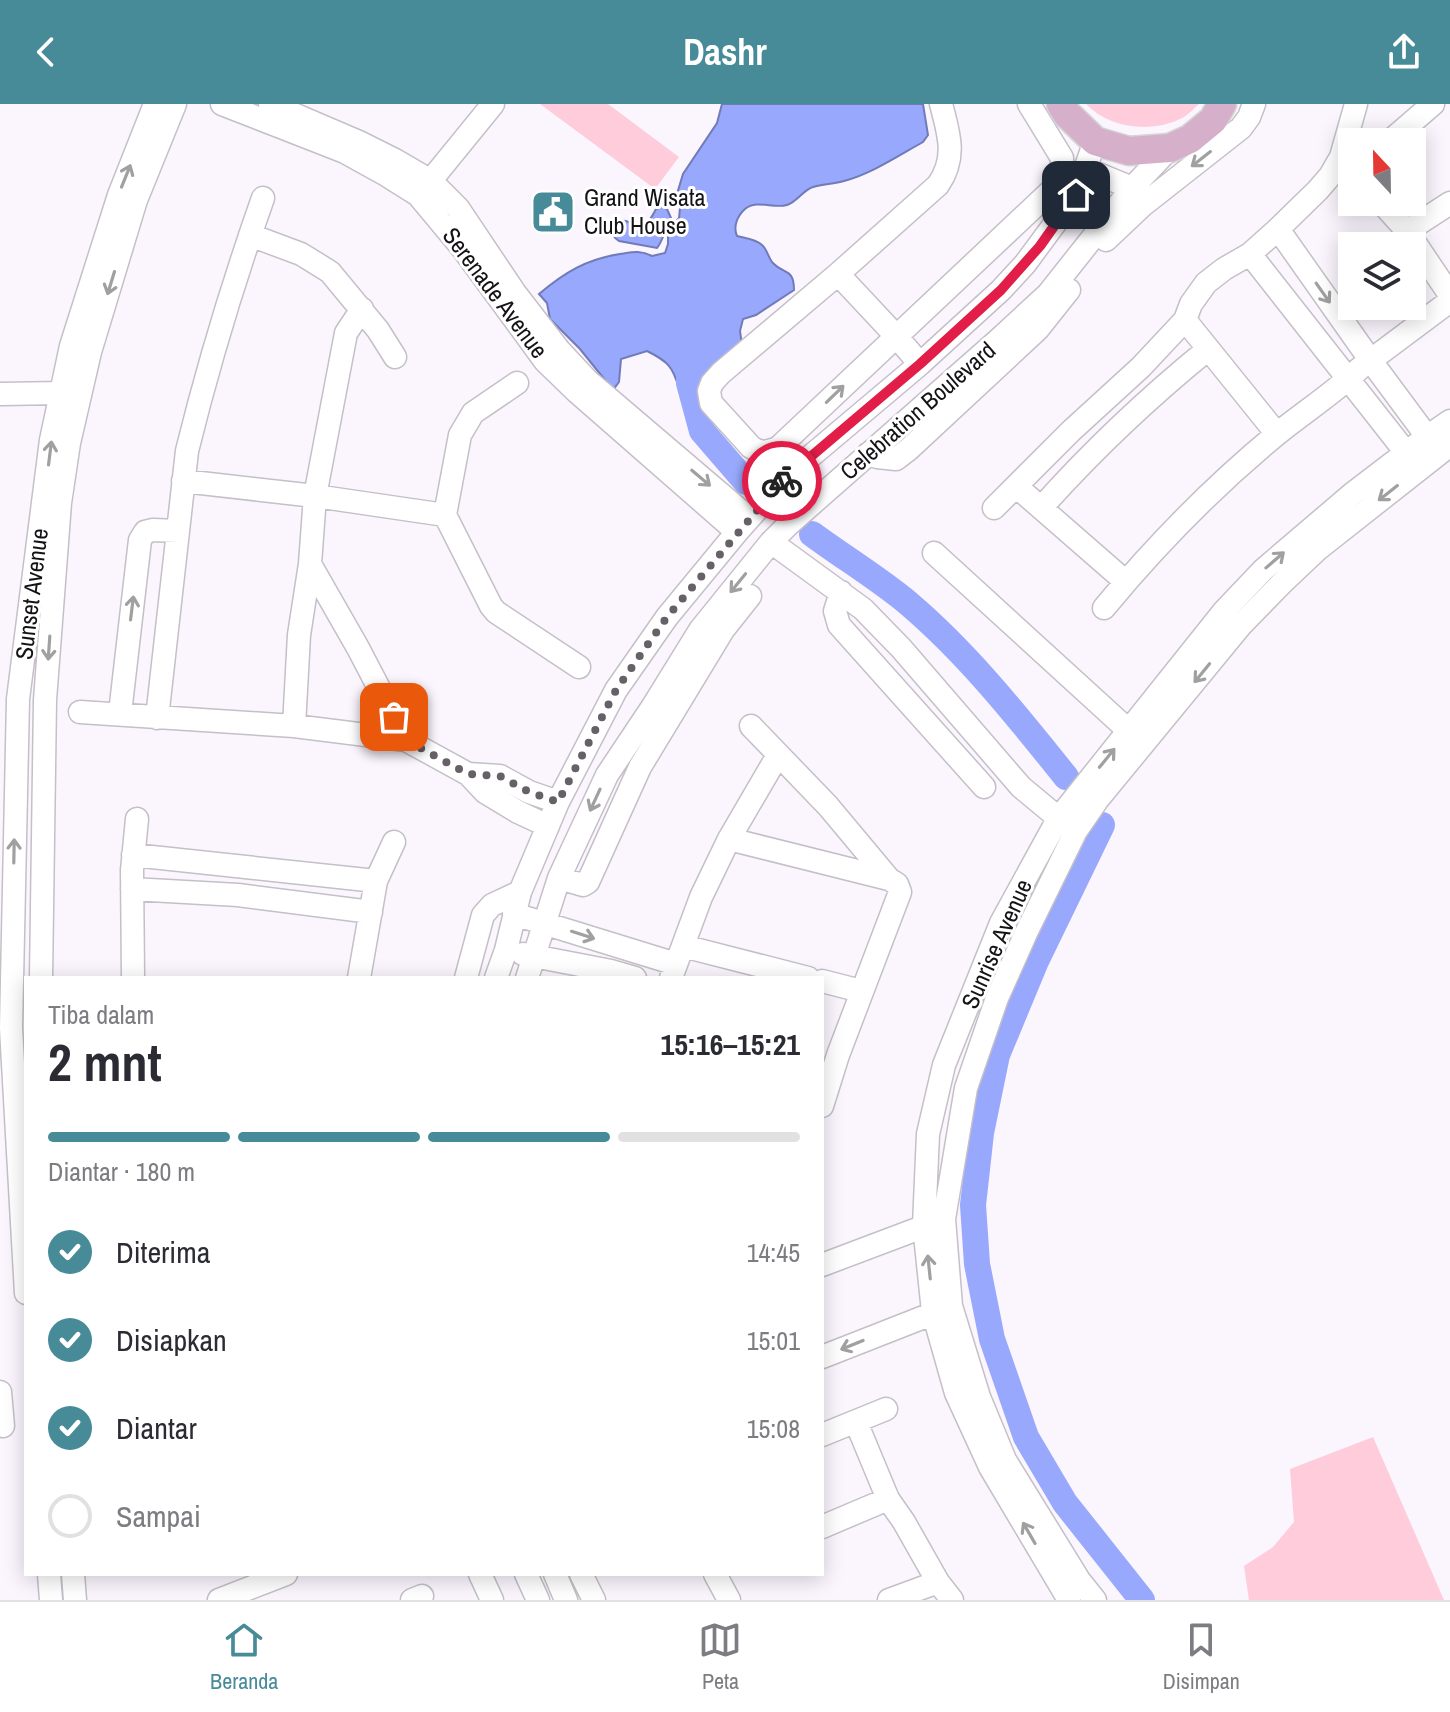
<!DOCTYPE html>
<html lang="id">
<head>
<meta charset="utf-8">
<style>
  :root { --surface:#fff; --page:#f2f2f3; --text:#2b2b33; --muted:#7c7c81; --line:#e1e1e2; --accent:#478b99 }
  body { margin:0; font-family:"Archivo Narrow",sans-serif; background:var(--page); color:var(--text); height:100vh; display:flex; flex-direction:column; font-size:30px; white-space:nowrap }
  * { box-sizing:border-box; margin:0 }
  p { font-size:26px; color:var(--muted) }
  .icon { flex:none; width:44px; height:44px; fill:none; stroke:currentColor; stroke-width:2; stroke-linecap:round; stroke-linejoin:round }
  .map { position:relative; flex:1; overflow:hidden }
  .details { position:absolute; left:24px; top:872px; width:800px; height:600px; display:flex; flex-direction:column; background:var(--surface); border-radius:0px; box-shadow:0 4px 20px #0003 }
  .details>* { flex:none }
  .needle { width:52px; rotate:338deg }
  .tools { position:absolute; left:1338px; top:24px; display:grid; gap:16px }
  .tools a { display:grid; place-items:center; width:88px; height:88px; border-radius:0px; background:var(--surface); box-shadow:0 4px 20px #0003; font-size:40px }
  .pin { position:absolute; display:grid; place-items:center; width:68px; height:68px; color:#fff; margin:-34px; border-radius:16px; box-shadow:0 4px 12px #0006 }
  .courier { position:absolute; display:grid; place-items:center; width:80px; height:80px; margin:-40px; border:6px solid #e11d48; border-radius:50%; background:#fff; color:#222; box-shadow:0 2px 10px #0007 }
  .head em { font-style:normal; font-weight:700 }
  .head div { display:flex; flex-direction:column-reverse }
  .head { display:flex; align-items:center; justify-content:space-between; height:136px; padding:0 24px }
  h1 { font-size:52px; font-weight:700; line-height:60px }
  .bar { display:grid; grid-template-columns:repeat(4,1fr); gap:12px 8px; align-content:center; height:96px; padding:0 24px }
  .bar i { height:10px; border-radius:6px; background:var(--line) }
  .bar .selected { background:var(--accent) }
  .bar p { grid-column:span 4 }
  ol { padding:0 24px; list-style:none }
  li { display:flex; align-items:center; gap:24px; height:88px }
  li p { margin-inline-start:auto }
  li .icon { padding:8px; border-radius:50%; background:var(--accent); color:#fff; stroke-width:4 }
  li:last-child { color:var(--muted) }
  li i { width:44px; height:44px; border:4px solid var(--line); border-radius:50% }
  header { display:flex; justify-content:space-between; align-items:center; height:104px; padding:0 24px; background:var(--accent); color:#fff; font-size:36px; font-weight:700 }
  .menu { display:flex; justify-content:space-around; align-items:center; height:112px; border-top:2px solid var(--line); background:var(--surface); font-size:22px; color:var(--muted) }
  .menu a { display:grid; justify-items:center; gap:4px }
  .menu .selected { color:var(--accent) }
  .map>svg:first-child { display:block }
  .green { fill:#feccdb }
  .water { fill:#98a8fc; stroke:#707bb7; stroke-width:2 }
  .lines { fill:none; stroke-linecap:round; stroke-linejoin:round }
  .river { stroke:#98a8fc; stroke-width:26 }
  .minor-casing { stroke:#c5bfc8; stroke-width:25 }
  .major-casing { stroke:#d5d4d5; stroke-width:31 }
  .minor { stroke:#fff; stroke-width:22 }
  .major { stroke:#d6b0cb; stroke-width:28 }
  .oneway { stroke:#a1a0a1 }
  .done { stroke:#656167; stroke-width:8; stroke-dasharray:0 14.4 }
  .route { stroke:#e11d48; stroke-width:10 }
  .labels { text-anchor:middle; stroke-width:6; stroke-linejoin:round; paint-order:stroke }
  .poi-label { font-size:24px; fill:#141215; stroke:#fff; text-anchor:start }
  .street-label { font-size:24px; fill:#141215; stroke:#fff }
</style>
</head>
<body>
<header><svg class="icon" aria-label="back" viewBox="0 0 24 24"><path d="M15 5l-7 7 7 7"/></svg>Dashr<svg class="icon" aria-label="share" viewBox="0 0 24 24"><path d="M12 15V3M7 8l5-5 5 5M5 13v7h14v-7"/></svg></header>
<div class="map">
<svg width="1450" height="1496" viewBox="0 0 1450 1496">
  <rect width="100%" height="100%" fill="#fbf5fe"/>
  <path class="green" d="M540,0h68l71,53 -24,32z
    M1086,0h113c-5,4 -10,10 -15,13 -31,17 -74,12 -98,-13z
    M1373,1333l71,163h-195l-5,-34 29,-19 21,-25 -4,-53z"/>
  <path class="water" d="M722,0h201l5,31 -5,7c-25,14 -52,32 -79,39 -10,3 -21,3 -31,6 -10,3 -16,15 -26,18 -14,4 -30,-6 -42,4 -8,7 -12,18 -8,27 8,2 19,3 25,9 5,4 6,12 10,17 11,13 22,5 22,28l-38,25 -13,4 -3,12 2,14 -39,36 -14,2 -10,6c-6,-23 -12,-28 -32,-38l-26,8 -2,23 -6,8 -33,-41 -30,-30 -3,-16 -8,-9c26,-22 48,-35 81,-40 13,-2 20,-4 32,2l13,-3 3,-9v-13l11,-13 1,-10 -3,-14 6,-20 34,-51z
    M662,103l5,2 4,9c-5,9 -9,25 -14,30l-38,-7c-8,-5 -8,-11 -3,-18l5,-3c23,4 22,14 35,-11z"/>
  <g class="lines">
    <path class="river" d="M690,244l-1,35 13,48 44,51
      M812,430c31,23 66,44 96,69 60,51 109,113 158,174
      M1102,721l-66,136 -39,94 -16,78 -8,72 4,59 15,75 34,98 39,66 77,97"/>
    <g class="minor-casing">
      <path id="minor" d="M222,0l123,48 38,21 35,22 45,54 82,112 32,31 160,140
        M270,0l89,38 36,18 36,21 27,27 57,85 44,57 28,30 162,138
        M941,0c8,30 16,54 -3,81l-100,89 -117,99 -9,10 -3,8 2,12 40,44c11,7 16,5 27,1l275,-259 9,-13v-18l-33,-54
        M1389,38l44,-38
        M1086,65l46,19
        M423,86l70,-86
        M1381,98l26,29 43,64
        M1278,125l93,132 63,85
        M1407,127l43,-28
        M250,131l51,19 29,18 48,58 17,27
        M1106,136l37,-35 98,-77 8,-11 5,-13
        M1250,150l165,210
        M838,170l58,62 24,28
        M1185,216l92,114
        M517,279l-44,30 -13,22 -15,80 46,91 5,6 83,55
        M0,290l62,-1
        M868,350l9,3 19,2 13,-10 129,-120 31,-39
        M183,377l132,15 130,19
        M1017,383l109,95
        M994,404l77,-77 70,-64 44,-47 6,-16 15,-21 18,-14 26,-15 28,-25 40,-39 12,-14 11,-19 15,-53
        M1041,404c51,-57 107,-110 166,-158
        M771,438l92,67 38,39 120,139 47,39
        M934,449l206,188
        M310,460l48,84 48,92
        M841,488l-6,19 4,14 145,162
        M1104,504c52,-63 110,-122 173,-174 27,-22 57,-41 82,-65l91,-68
        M80,608l214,14 112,14 62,34 17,18 33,20 30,14
        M120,609l20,-173 5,-8 8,-2 25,1
        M157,614l30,-267c21,-85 47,-171 76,-253
        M294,622l5,-91 11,-71 5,-68 31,-163 16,-24
        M751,622l77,80 61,73 8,5 3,8 -62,163 -16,51
        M468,670l32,2 29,16 29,10
        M729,735l160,40
        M133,751l243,26
        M559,774l24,7 5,-3 52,-115 83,-137 27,-34
        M132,785l106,6 133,17
        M514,810l162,50
        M683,842l125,32
        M523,850l88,17 24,7
        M41,874l4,-278 15,-197 9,-60 21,-91 46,-152 39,-96
        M133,874l-1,-108 5,-51
        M359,874l17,-97 18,-39
        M466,874l17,-63 9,-10 28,-13
        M496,874l10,-28 14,-58 38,-90 58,-112 51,-73 70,-85 49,-55 134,-113 81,-74 24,-26 51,-69 19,-54
        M527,874l32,-100 48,-103 46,-69 47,-76 71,-88 18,-18 207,-182 52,-48 84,-106 38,-40
        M671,874l30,-81 28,-58 49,-84
        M822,877l39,10
        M822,1161l114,-43
        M26,1189l-15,-265 7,-329 33,-259 20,-94 48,-151 36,-91
        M822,1253l125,-49
        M0,1288l3,34
        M856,1318l32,77 16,23 34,60 14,18
        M822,1331l64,-26
        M822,1423l66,-28
        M49,1470l2,26
        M73,1470l2,26
        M480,1470l12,26
        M526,1470l12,26
        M555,1470l11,26
        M581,1470l13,26
        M715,1470l14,26
        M219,1496l67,-26
        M412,1496l10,-4
        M889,1496l49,-18
        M1069,1496l-79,-133 -34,-74 -23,-81 -9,-87 4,-91 16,-69 57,-142 57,-104 166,-208 39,-41 89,-76 76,-58 22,-15
        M1095,1496l-16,-20 -74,-120 -26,-63 -28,-91 -7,-87 22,-131 31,-90 29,-65 50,-102 22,-32 143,-174 41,-42 36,-34 132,-104"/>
    </g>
    <g class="major-casing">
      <path id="major" d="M1061,0l6,10 28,27 34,10 41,-3 20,-9 23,-19 9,-16"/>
    </g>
    <use href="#minor" class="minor"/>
    <use href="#major" class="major"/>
  </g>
  <defs><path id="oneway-shaft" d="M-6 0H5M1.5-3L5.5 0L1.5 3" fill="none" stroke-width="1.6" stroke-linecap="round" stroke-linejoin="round" transform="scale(2)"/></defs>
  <g class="oneway">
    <use href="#oneway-shaft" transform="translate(1201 55) rotate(142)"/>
    <use href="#oneway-shaft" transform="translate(126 72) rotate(-68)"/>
    <use href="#oneway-shaft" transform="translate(111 179) rotate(107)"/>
    <use href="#oneway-shaft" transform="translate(1323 189) rotate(55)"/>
    <use href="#oneway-shaft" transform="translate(835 290) rotate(-44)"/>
    <use href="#oneway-shaft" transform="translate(50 349) rotate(-83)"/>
    <use href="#oneway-shaft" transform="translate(701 374) rotate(40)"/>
    <use href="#oneway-shaft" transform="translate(1388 389) rotate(142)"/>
    <use href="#oneway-shaft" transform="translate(1275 456) rotate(-41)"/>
    <use href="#oneway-shaft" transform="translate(738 479) rotate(129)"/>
    <use href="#oneway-shaft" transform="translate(132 504) rotate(-83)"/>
    <use href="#oneway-shaft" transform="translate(49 544) rotate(94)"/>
    <use href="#oneway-shaft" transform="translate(1202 569) rotate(129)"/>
    <use href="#oneway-shaft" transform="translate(1107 654) rotate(-51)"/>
    <use href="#oneway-shaft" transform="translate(595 696) rotate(115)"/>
    <use href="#oneway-shaft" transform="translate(14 747) rotate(-89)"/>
    <use href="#oneway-shaft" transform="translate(583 831) rotate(18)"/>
    <use href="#oneway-shaft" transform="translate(929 1163) rotate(-96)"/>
    <use href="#oneway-shaft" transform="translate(852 1241) rotate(158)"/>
    <use href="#oneway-shaft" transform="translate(1029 1429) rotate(-120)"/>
  </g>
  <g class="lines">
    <path class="done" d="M394,613l12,23 62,34 32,2 29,16 29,10 58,-112 51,-73 115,-136"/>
    <path class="route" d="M782,377l138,-117 81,-74 39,-44 36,-51"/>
  </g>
  <defs>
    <g id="civic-square" transform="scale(2.3)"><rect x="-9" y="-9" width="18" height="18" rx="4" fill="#478b99" stroke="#fff"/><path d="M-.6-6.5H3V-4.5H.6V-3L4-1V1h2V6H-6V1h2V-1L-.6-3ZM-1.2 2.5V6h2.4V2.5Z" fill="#fff"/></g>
  </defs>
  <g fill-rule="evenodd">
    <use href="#civic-square" x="553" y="108"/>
  </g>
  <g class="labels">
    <g class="poi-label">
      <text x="584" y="102">Grand Wisata<tspan x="584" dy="28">Club House</tspan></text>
    </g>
    <g class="street-label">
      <text transform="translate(495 189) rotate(53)" y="8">Serenade Avenue</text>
      <text transform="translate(918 307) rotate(-41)" y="8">Celebration Boulevard</text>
      <text transform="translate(32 490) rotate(-83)" y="8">Sunset Avenue</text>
      <text transform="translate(997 840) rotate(-66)" y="8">Sunrise Avenue</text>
    </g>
  </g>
</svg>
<div class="tools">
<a><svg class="needle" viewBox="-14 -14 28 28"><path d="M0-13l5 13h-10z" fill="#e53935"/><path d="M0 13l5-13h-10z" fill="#7c7c81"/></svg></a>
<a><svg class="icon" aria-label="layers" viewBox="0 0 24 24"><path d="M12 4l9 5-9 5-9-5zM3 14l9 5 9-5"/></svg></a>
</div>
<div class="pin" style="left:394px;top:613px;background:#ea580c"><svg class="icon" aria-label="bag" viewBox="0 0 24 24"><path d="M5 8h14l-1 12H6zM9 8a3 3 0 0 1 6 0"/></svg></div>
<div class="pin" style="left:1076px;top:91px;background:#1f2937"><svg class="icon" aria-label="home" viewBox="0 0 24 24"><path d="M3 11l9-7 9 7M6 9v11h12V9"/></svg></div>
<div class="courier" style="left:782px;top:377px"><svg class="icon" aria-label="bike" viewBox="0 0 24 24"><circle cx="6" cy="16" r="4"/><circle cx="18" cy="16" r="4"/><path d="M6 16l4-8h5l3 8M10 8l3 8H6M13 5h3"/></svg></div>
<section class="details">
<div class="head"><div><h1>2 mnt</h1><p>Tiba dalam</p></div><em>15:16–15:21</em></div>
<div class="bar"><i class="selected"></i><i class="selected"></i><i class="selected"></i><i></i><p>Diantar · 180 m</p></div>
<ol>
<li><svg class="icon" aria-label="check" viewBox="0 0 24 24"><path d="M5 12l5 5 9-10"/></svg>Diterima<p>14:45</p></li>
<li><svg class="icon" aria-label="check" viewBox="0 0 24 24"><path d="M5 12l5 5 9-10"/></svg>Disiapkan<p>15:01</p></li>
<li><svg class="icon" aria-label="check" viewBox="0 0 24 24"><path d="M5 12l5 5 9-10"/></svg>Diantar<p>15:08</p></li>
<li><i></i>Sampai</li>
</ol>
</section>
</div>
<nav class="menu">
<a class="selected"><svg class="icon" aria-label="home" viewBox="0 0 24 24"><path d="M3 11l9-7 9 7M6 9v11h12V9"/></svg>Beranda</a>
<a><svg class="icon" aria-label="map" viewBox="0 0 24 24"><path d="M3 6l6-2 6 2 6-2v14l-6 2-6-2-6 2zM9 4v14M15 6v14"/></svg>Peta</a>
<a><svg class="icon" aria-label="saved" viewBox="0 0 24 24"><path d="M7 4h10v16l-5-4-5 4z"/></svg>Disimpan</a>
</nav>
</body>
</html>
